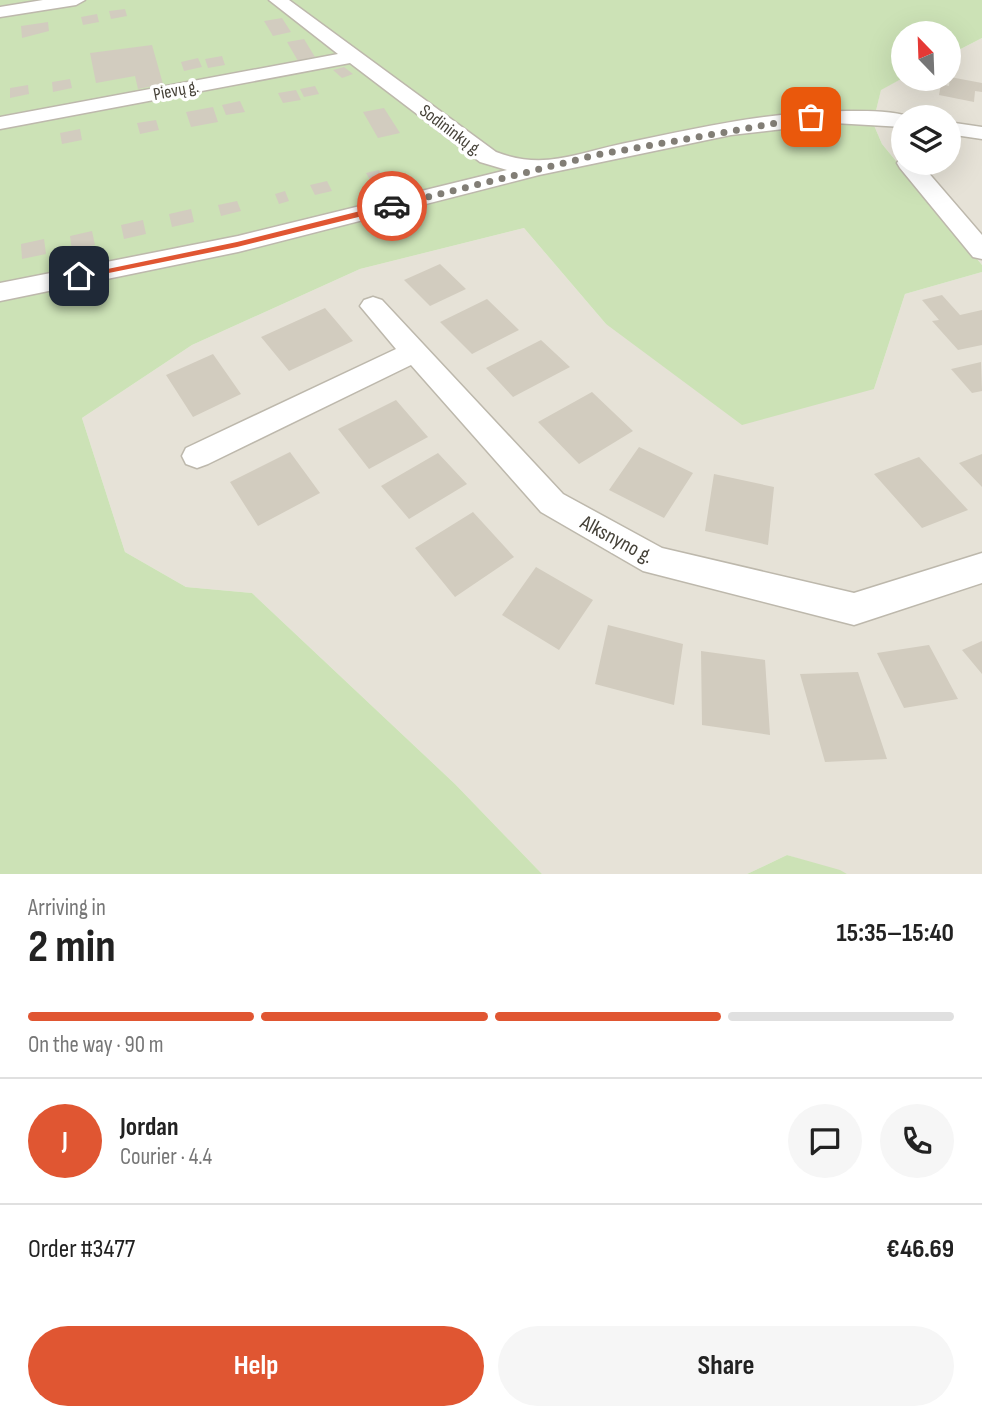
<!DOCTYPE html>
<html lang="en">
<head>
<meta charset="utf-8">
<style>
  :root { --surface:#fff; --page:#f6f6f6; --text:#222; --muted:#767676; --line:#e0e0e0; --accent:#e05632 }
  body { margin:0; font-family:"Sofia Sans Condensed",sans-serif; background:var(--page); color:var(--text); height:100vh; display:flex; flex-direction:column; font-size:26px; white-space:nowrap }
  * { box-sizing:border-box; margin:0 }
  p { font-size:23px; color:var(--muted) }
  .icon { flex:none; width:38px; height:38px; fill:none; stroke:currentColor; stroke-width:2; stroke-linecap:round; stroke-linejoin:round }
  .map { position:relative; height:874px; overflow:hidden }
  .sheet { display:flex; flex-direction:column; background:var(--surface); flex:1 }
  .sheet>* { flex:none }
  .needle { width:46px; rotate:337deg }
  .buttons { position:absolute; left:891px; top:21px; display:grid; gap:14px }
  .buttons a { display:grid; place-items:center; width:70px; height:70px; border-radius:50%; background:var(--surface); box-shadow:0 7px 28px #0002; font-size:35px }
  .pin { position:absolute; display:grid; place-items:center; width:60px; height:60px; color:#fff; margin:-30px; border-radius:14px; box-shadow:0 4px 10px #0006 }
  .courier { position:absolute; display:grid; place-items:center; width:70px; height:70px; margin:-35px; border:5px solid #e05632; border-radius:50%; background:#fff; color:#222; box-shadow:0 2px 9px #0007 }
  .overview em { font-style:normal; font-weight:700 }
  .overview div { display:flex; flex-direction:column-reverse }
  .overview { display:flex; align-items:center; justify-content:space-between; height:119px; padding:0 28px }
  h1 { font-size:46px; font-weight:700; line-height:52px }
  .bar { display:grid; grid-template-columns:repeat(4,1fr); gap:10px 7px; align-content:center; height:84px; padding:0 28px }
  .bar i { height:9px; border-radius:5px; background:var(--line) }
  .bar .selected { background:var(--accent) }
  .bar p { grid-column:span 4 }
  .line { display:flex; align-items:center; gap:18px; padding:0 28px; border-top:2px solid var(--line) }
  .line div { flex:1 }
  .round { display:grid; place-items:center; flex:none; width:74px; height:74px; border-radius:37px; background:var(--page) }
  .button { display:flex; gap:14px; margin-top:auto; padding:14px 28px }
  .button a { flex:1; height:80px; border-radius:42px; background:var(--accent); color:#fff; font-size:28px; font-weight:700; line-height:80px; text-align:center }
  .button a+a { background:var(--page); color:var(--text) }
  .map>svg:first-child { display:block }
  .residential { fill:#e6e2d7; fill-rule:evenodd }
  .green { fill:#cce2b6 }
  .building { fill:#d2ccbf }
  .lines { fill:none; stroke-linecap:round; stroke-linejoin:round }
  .minor-casing { stroke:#bdb8ac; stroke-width:3 }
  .minor { fill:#fff; fill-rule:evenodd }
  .route { fill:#e05632 }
  .done { stroke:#827e76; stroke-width:7; stroke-dasharray:0 12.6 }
  .labels { text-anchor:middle; stroke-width:7; stroke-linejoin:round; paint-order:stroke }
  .far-street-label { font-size:18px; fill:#454138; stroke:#fff }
  .street-label { font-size:21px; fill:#454138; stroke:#fff }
</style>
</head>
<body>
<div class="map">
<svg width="982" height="874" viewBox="0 0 982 874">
  <rect width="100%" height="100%" fill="#f2f0e9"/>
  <path class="residential" d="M982,38v227l-100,-121 -9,-21 8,-34 22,-11 45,1 1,-24zM903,117h45v46h-45z
    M524,228l82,96 268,65 31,-95 77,-22v602h-135l-60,-19 -40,19h-205l-87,-90 -203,-191 -66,-6 -61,-35 -43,-134 110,-73 168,-76z"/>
  <path class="green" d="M0,0h982v38l-33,17 -1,-22h-45v45l-22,12 -8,33 9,21 100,121v7l-77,22 -31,95 -132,36 -136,-101 -82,-96 -164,41 -168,76 -110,73 43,134 61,35 66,6 203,191 87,90h-542z
    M787,855l53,15 7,4h-100z"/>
  <path class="building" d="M125,9l2,7 -16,3 -2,-8z
    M97,14l2,8 -16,3 -2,-8z
    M282,18l9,14 -18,4 -9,-15z
    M48,22l1,9 -27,7 -1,-12z
    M304,39l11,18 -17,4 -11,-19z
    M152,45l11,39 -25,5 -3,-13 -39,7 -6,-30z
    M222,56l3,9 -17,3 -3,-9z
    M198,58l4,9 -18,4 -3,-9z
    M344,67l9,7 -11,4 -9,-8z
    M950,77l32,6v9l-7,-1 -1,11 -35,-7 2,-11 8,2z
    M70,79l2,9 -19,4 -1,-10z
    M28,85l1,9 -19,4v-10z
    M315,86l4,8 -15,3 -4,-8z
    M296,90l5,10 -18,3 -5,-10z
    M240,101l5,11 -19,3 -4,-10z
    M213,107l5,15 -27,5 -5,-15z
    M384,108l16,25 -22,5 -15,-26z
    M156,120l3,10 -19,4 -3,-11z
    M80,129l2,11 -20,4 -2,-11z
    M379,170l7,12 -13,3 -7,-12z
    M327,181l5,10 -17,4 -5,-10z
    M285,191l4,10 -10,3 -4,-10z
    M237,201l4,10 -20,5 -3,-11z
    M191,209l3,13 -22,5 -3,-13z
    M143,220l3,14 -22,5 -3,-14z
    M92,231l3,14 -23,5 -2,-14z
    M44,239l2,15 -24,5 -1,-15z
    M440,264l26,25 -36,17 -26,-26z
    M942,295l18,20 22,-5v35l-24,5 -26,-29 7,-1 -17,-20z
    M487,299l32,31 -47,24 -32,-32z
    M325,308l28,33 -64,30 -28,-34z
    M541,340l29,27 -57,30 -27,-29z
    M213,354l28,40 -48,23 -27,-42z
    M981,362l1,29 -10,2 -21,-24z
    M592,392l41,39 -54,33 -41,-42z
    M396,400l32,37 -59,32 -31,-40z
    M639,447l54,26 -29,45 -55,-28z
    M290,452l30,41 -62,33 -28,-44z
    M438,453l29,31 -58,35 -28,-33z
    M982,454v33l-23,-24z
    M919,457l49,53 -46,18 -48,-54z
    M714,474l60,13 -6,58 -63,-14z
    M473,512l41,45 -59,40 -40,-49z
    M536,567l57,33 -34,50 -57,-35z
    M608,625l75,19 -9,61 -79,-21z
    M982,641v33l-20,-24z
    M929,645l29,54 -54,9 -27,-55z
    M701,651l64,9 5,75 -68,-10z
    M858,672l29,87 -62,3 -25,-88z"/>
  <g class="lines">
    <g class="minor-casing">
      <path id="minor" d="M43,0h42l-9,5 -76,12v-10z
        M269,0h20l207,152c47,18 79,2 125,-8 76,-16 154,-34 232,-33 18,0 40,0 58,6h-8v10l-69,-4 -103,12 -192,40 -301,77 -238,49v-18l238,-47 269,-66 -27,-8 -130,-99 -350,66v-12l338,-63z
        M948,122l34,5v12l-34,-5z
        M900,158h3v5h17l62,72v24l-9,-2 -73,-89 -3,-5z
        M373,297l9,3 181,194 99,54 192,45 128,-40v30l-128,42 -211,-54 -102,-59 -130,-147 -203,99 -11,4 -11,-4 -4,-8 4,-8 210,-99 -36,-43 4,-6z"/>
    </g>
    <use href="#minor" class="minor"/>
  </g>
  <path class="route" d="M392,203l5,3 -2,2 -158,39 -158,32 -5,-3 163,-34z"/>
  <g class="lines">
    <path class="done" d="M392,206l204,-51 215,-38"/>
  </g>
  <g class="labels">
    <g class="far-street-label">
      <text transform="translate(176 90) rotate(-11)" y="6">Pievų g.</text>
      <text transform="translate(451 130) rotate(37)" y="6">Sodininkų g.</text>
    </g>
    <g class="street-label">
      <text transform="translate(617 539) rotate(28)" y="7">Alksnyno g.</text>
    </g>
  </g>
</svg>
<div class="buttons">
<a><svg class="needle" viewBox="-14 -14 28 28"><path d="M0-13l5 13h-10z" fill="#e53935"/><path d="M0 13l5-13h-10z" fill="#767676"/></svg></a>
<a><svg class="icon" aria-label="layers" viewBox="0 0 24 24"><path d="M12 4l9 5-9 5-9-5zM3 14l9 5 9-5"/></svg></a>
</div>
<div class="pin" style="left:811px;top:117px;background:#ea580c"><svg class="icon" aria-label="bag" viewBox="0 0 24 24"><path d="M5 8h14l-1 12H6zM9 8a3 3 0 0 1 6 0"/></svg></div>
<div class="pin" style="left:79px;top:276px;background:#1f2937"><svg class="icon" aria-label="home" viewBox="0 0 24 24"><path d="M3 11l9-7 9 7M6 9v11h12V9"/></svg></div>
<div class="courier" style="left:392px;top:206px"><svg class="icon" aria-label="car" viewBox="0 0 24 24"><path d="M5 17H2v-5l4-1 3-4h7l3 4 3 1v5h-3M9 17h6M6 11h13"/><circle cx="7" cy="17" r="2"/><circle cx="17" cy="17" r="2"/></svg></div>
</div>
<section class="sheet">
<div class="overview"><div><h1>2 min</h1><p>Arriving in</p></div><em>15:35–15:40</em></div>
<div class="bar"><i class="selected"></i><i class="selected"></i><i class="selected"></i><i></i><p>On the way · 90 m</p></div>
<div class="line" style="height:126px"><b class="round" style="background:var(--accent);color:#fff">J</b><div><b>Jordan</b><p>Courier · 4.4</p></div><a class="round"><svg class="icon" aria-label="chat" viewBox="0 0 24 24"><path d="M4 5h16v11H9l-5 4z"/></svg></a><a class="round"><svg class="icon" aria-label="phone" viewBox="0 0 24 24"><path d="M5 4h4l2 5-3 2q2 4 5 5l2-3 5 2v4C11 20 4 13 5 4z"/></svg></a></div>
<div class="line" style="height:91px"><div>Order #3477</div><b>€46.69</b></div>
<div class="button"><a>Help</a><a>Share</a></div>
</section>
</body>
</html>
